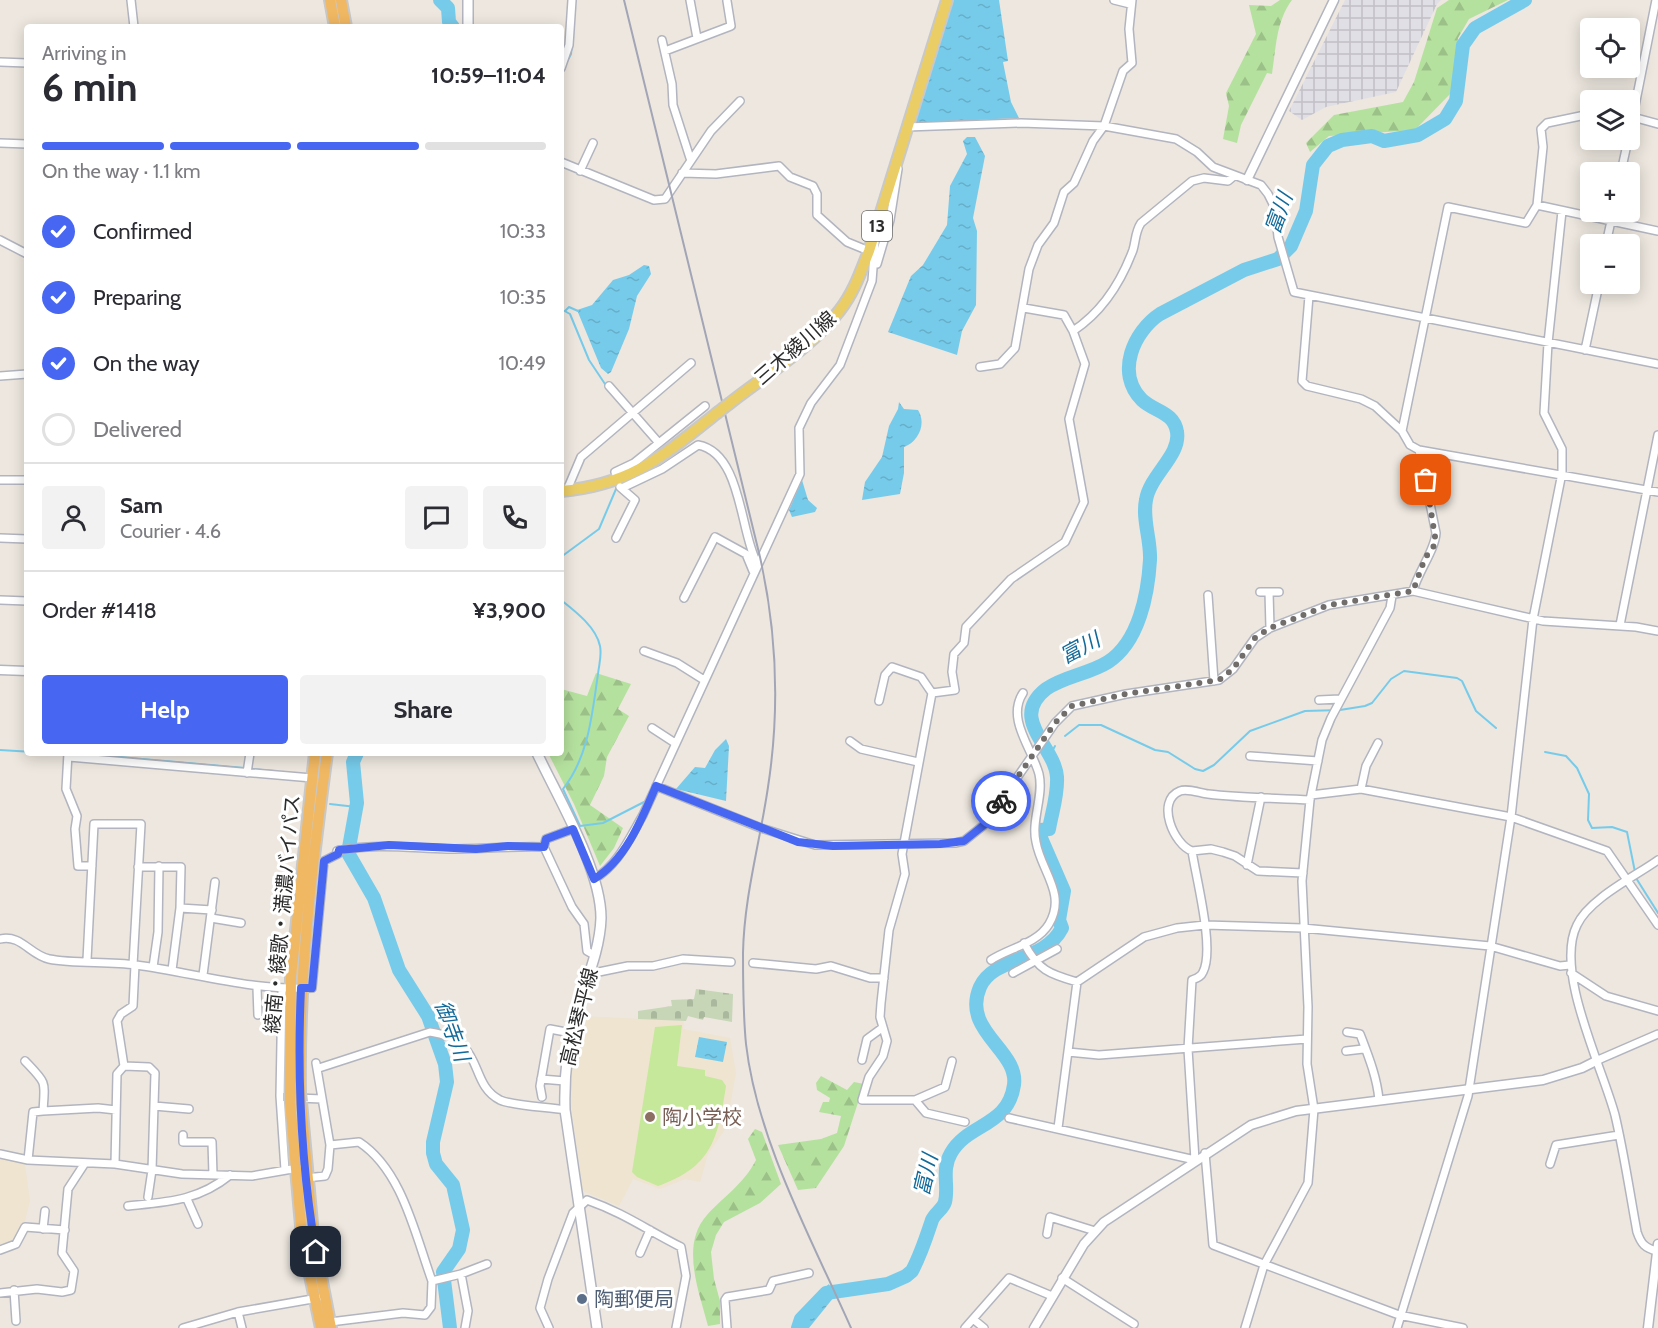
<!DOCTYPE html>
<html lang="en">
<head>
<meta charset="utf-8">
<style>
  :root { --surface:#fff; --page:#f2f2f3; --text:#2b2b33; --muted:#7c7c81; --line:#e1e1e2; --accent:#4766f2 }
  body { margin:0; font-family:Cabin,"Noto Sans JP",sans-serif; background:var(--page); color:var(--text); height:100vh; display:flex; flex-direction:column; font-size:22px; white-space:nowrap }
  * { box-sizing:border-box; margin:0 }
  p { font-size:20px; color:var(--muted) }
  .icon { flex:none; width:33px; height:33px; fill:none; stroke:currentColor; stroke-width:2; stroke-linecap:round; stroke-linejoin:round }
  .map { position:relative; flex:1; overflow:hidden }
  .drawer { position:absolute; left:24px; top:24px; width:540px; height:732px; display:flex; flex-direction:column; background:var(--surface); border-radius:6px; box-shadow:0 3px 15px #0003 }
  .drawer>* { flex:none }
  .buttons { position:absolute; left:1580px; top:18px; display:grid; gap:12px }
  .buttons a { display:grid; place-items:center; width:60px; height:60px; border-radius:6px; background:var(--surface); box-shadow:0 3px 15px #0003; font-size:30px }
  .pin { position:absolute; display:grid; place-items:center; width:51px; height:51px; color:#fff; margin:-26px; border-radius:12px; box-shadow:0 3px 9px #0006 }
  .courier { position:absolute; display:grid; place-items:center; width:60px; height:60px; margin:-30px; border:4px solid #4766f2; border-radius:50%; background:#fff; color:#222; box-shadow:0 2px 8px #0007 }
  .headline em { font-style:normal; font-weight:800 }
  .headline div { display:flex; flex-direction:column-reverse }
  .headline { display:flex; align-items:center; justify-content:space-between; height:102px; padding:0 18px }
  h1 { font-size:39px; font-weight:800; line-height:45px }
  .bar { display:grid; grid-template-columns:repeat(4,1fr); gap:9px 6px; align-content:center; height:72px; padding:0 18px }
  .bar i { height:8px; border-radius:4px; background:var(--line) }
  .bar .current { background:var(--accent) }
  .bar p { grid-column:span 4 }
  .line { display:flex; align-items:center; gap:15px; padding:0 18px; border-top:2px solid var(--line) }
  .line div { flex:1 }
  .round { display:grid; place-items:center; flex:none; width:63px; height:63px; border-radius:6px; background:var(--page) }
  ol { padding:0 18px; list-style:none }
  li { display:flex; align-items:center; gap:18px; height:66px }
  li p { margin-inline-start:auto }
  li .icon { padding:6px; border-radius:50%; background:var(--accent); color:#fff; stroke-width:4 }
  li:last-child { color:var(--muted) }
  li i { width:33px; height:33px; border:3px solid var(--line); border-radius:50% }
  .primary-button { display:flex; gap:12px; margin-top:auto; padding:12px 18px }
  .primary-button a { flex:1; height:69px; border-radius:6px; background:var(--accent); color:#fff; font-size:24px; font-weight:800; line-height:69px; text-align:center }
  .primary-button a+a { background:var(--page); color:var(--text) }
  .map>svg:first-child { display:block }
  .industrial { fill:url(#industrial-grid) }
  .education { fill:#eee4d0 }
  .forest { fill:url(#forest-firs) }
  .cemetery { fill:url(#cemetery-stones) }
  .pitch { fill:#c6e89b }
  .water { fill:url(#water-ripples) }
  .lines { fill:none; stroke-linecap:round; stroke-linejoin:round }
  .stream { stroke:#77cbea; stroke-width:2 }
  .river { stroke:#77cbea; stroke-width:14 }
  .minor-casing { stroke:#b2b5bf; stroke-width:10 }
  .tertiary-casing { stroke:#b2b5bf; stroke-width:11 }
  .secondary-casing { stroke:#b2b5bf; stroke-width:12 }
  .primary-casing { stroke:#c8c8c8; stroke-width:14 }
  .trunk-casing { stroke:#c8c8c8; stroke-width:14 }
  .minor { stroke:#fff; stroke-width:7 }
  .tertiary { stroke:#fff; stroke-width:8 }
  .secondary { stroke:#fff; stroke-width:9 }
  .primary { stroke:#ebcd66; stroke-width:10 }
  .trunk { stroke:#f1b863; stroke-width:10 }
  .rail { stroke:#a2a5b5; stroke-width:2 }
  .primary-bridge-casing { stroke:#c8c8c8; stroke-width:14; stroke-linecap:butt }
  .trunk-bridge-casing { stroke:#c8c8c8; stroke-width:14; stroke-linecap:butt }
  .primary-bridge { stroke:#ebcd66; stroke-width:10 }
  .trunk-bridge { stroke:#f1b863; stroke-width:10 }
  .done { stroke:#706d6b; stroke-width:6; stroke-dasharray:0 10.8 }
  .route { stroke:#4766f2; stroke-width:8 }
  .education-dot { fill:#8d6e63; stroke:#fff; stroke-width:2 }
  .service-dot { fill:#5c6f8a; stroke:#fff; stroke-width:2 }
  .labels { text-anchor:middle; stroke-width:6; stroke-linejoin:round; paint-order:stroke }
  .shield { fill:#fff; stroke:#6b6b6b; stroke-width:1.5 }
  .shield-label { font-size:18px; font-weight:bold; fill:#2c2c2c }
  .street-label { font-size:20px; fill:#2c2c2c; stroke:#fff }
  .education-label { font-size:20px; fill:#785e54; stroke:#fff; text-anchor:start }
  .service-label { font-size:20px; fill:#4e5e75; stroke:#fff; text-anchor:start }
  .water-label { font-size:21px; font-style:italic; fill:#136a99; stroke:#fff }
</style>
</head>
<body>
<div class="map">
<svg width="1658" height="1328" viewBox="0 0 1658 1328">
  <defs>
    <pattern id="industrial-grid" width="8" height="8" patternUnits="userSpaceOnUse" patternTransform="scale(1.5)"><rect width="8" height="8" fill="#e1dfe6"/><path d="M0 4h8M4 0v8" fill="none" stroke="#c1c0c5"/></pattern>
    <pattern id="forest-firs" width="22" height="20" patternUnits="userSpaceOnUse" patternTransform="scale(1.5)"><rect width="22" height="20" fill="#b5e19e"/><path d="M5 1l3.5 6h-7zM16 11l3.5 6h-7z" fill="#9cc188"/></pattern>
    <pattern id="cemetery-stones" width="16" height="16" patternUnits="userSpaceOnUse" patternTransform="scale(1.5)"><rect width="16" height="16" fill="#c6d6b7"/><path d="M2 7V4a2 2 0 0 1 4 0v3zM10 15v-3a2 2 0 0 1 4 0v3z" fill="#aab89e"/></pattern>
    <pattern id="water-ripples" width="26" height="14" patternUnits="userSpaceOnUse" patternTransform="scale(1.5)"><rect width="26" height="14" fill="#77cbea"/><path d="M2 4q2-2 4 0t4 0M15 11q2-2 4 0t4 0" fill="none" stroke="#67aec9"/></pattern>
  </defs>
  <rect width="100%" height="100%" fill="#ede7df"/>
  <path class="industrial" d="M1345,0h96l-4,4 -41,88 -70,15 -24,13 -13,-9z"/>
  <path class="education" d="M581,1016l103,5 -1,8 47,9 6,35 -10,55 -18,26 -8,28 -15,-3 -25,10 -27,-10 -14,27 -36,-15 -12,-86v-27z
    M0,1157l25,8 5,36 -6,24 -10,17 -14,5z"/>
  <path class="forest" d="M1280,0h12c-16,21 -16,49 -20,74l-5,-1 -26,52 -4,18 -14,-4 6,-33 -3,-13 30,-59 -7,-29 22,1z
    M1449,0h59l-39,19 -11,19 -7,55 -36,37 -86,6 -19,16 -4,-9 28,-28 69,-13 11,-20 23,-74z
    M596,673l35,11 -13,25 11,7 -22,41 -3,19 -14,29 33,23 -9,20 -14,18 -26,-62 -26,-51h13v-64l26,7z
    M821,1076l26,14 7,-8 10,2 -20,62 -28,42 -18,2 -20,-45 43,-6 16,-6 4,-17 -22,-4 4,-10h6l1,-4 -13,-8 -1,-7z
    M755,1129l7,3 19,52 -21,19 -36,19 -8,13 -5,17 3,27 6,22v23l-12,2c-9,-35 -28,-81 -1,-111 18,-20 36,-30 49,-55l-8,-21z"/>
  <path class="cemetery" d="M696,989l37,5 -1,28 -28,-5 -1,3 -15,-4 -2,5 -48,-2v-8l34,-5 -1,-6 23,-1z"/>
  <path class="pitch" d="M682,1025l-5,41 28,4v6l17,4 4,6c-8,51 -13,81 -68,100l-21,-9 -5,-5 23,-145z"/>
  <path class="water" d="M951,0h48l9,61 -5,1 8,40 8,16 -106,5z
    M967,137h8l10,19 -12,62 4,13 -1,74 -14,26 -5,24 -69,-23 23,-56 12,-11 24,-40 3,-39 17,-32 -4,-13z
    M644,265l5,1 2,8 -14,22 -8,33 -18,43 -3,2 -7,-6 -24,-58 15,-5 21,-25 16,-5z
    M899,402l5,7 14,1c9,14 0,32 -14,37v26l-4,21 -38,6 3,-18 17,-25 7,-31 9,-17z
    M802,480l6,20 9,8 -2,4 -23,5 -3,-7z
    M726,739l3,7 -3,55 -50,-12 19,-22 10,1 10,-18z
    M699,1037l28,5 -4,20 -28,-5z
    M829,1284l5,13 -25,31h-18l20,-28z"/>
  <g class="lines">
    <path class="stream" d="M561,73l10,-19 2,-21
      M561,309l9,5 19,46 18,27
      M566,310l3,-3 9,4
      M561,557l38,-28 17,-40
      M561,600c14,11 35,27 39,46 2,10 -1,18 -2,28 -6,40 -9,82 -35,115l17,37 23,-3 41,-21
      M1065,736l14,-11h22l54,25 13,2 27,17 8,2 11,-6 36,-34 55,-20 35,-1 25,-4 7,-3 19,-24 13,-8 53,7 5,3 14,30 20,17
      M0,750l66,4
      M1545,752l21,4 11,12 12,26 -1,26 4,8 20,-1 15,5 8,40
      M74,753l171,15
      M1050,755l5,-9
      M250,769l25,2
      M330,804l26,3
      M1636,878l22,35"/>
    <path class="river" d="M440,0l8,8 1,14 4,5
      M357,753l-4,9 4,41 -9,50 26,45 25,72 29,46 17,48 2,18 -14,60v11l3,11 17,21 10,45 -4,19 -16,23 7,56
      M798,1328l3,-9 25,-26 62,-9 18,-8 6,-5c9,-17 14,-33 20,-51 3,-7 11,-11 13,-18 4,-16 -4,-32 6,-49 17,-30 57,-26 63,-68 5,-35 -53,-54 -34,-98 14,-31 64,-24 82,-59l-3,-8 5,-29 -23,-53v-8l8,-1c3,-17 9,-34 8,-52 -2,-31 -49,-58 -11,-88 19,-13 43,-15 62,-27 31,-20 40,-68 42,-102 1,-20 -8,-41 -4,-60 4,-25 35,-45 31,-68 -3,-20 -22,-20 -35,-32 -27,-27 -8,-69 18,-86l84,-44 34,-11 13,-13 15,-35 7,-46 15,-19 14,-6 30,-4 12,5 34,-6 27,-16 11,-18 7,-56 12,-17 50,-28"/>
    <g class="minor-casing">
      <path id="minor" d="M131,0l3,27
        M690,0l7,38
        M1114,0l16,4
        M662,40l10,44 1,21 17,53
        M665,51l66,-25 -4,-25
        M0,62l27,1
        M561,68l8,-23 3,-45
        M1629,116l29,8
        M907,127l114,-4 83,3 72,13 21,13 16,15 48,18 7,9 7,14 3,29 16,55 364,72
        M1629,136l27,-136
        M0,143l27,1
        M561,162l93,38 11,-1 46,-68 29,-30
        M580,171l13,-28
        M1621,172l7,-32
        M682,173l34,1 63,-8 11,11 23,9 4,8v21l30,27 22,9
        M1537,205l6,-58 -2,-18 6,-6 43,-9
        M0,240l27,14
        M1606,244l7,-32
        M877,264l13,-44 8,-51
        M1309,296l-7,85 5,5 54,13 14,7 27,25
        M1024,308l40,7 9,16
        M1585,350l14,-66
        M980,367l20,-3 15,-16 14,-79 9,-24 16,-22 10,-31 10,-9 19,-42 11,-15 19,-55 9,-8 -3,-34 3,-29
        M0,376l27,-2
        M609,386l50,57 46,-37
        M1419,450l239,42
        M0,480h27
        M618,480l-3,-8 19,-9 25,-20
        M622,488l40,-19 36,-24c44,8 42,88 59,118
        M567,490l14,-33 110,-94
        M0,538l27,1
        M616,538l19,-38 -15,-13
        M1413,591c5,-19 22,-41 23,-58l-17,-83 -9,-5 -8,-14 46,-224 78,16 11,-18 121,26
        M1260,592h19
        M1269,592l1,36
        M1208,595l6,86
        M684,598l31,-61 31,17 7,17
        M0,600l27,1
        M1620,625l38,-190
        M644,651l33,12 27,17
        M1319,700l21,-1
        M879,701l6,-26 7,-8 29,10 11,16
        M652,728l23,15
        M850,741l11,8 57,13
        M68,753l-2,36 11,27 -2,13 3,37h14
        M1250,756l68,5
        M69,757l243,21
        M247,773l3,-20
        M656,786l105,42 54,17 140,-2 9,-2 20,-16 71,-102 17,-17 54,-12 93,-14 14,-11 22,-31 15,-10 59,-23 84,-14 130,30 93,6 22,4
        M1361,789l5,-23 12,-23
        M1311,795l50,-6 150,28 96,34 51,74
        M573,829l-27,10 -2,8 28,60 12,17 3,27 7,4
        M337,851c37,-8 72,-3 110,-2 32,0 64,-3 97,-2
        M1192,851l19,-2 12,3 12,4 23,15 45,2
        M1247,865l14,-68
        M138,867h43l-1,41 -8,62
        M594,879c24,-14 35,-40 49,-64l157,-341 -1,-46 12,-25 29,-38 32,-84 3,-39
        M180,908l32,2
        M211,918l30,5
        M0,939c21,-5 30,16 49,20 25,5 60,2 87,6 59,8 116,26 176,23l12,-127 14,-7 1,-4
        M1024,943c14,27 25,31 53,39
        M87,960l7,-136h47l-8,141
        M991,960c18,-12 46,-16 58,-36 18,-30 -8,-53 -13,-82 -5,-22 8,-46 3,-68 -7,-26 -33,-55 -16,-81
        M753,963l63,6 15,-3 39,12h14
        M153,967l5,-35 1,-66
        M1013,973l44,-24
        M1571,973l35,23 52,15
        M589,974l39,-8h25l30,-7 48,3
        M203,975l12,-93
        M257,988l1,27
        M282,989l-2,107 5,74
        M1347,1032l13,2c8,21 17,43 19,66
        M1346,1051l17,-2
        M1068,1052l31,3 208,-16
        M862,1060l5,-21 15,-11
        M1598,1060l60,-26
        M25,1061c22,23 20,19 18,50l-10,1 -5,48
        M952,1061l-7,26 -30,13h-53l7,-23 14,-21 4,-15 -7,-24 1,-14 8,-73 16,-56 -3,-20 30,-161 23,-3 -3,-18 2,-18 10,-11 2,-16 45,-48 54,-37 19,-40 -15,-83 16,-55 -12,-33c29,-19 48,-49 60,-81 3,-10 2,-18 8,-27l51,-42 12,-3 24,3 6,-5
        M124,1066l25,1 6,6 -3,97 -4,27
        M319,1068l111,-36c57,8 37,51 70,68 13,6 48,7 65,10
        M541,1079l24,2
        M542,1097l-2,-11 10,-57 21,4
        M298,1098l24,1
        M915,1100l11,13 39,9
        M154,1106l35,3
        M43,1111l55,-3 18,2
        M1009,1118l186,42 -7,-111 4,-69c5,-2 9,-3 11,-8 12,-23 -7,-94 -11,-121 -18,-6 -37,-50 -12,-60 7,-3 20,2 28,3 33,4 68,4 102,6
        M1058,1128l19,-146 67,-45 33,-9 28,-3 98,3 187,18 70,20 10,-1
        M183,1135v7h29l1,33
        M330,1145l29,-3c43,28 56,92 73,139l29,-7 26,-10
        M1205,1153l8,92 186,70 64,13
        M0,1154l28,6 87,4 67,10 70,2 46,-8
        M115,1164l2,-90 7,-8 -7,-45 4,-7 12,-8 2,-41
        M1550,1164l6,-19 63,-10
        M306,1178l19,-2 3,-7 2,-24 -14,-82
        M187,1199l11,25
        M128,1206c39,-4 70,-5 102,-31
        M43,1229l2,-18
        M1047,1234l3,-17 45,14
        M0,1250l16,-6 9,-17 40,3
        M1657,1251c-12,-3 -16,-7 -20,-19 -7,-38 -13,-79 -22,-117 -13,-49 -61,-144 -38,-190 12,-26 57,-48 81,-65
        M640,1253l10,-23
        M461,1274l7,37 -3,17
        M1062,1278l72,46
        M14,1290l2,31
        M0,1293l37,-4 25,3 9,-2 3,-19 -12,-18 6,-64 17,-26
        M238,1312l4,16
        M973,1319l11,9
        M330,1322l73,-9 22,2 6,-8 1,-26
        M183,1328l55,-16 80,-14
        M549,1328l-9,-20 8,-29 25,-66 14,-13c37,13 60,30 94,47l5,29 -10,52
        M727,1328l-2,-28 2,-3 42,-7 4,-9 36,-8
        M965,1328l44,-50 43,18
        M1245,1328l19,-63 44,-82 6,-74 -7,-45 1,-57 -6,-126 8,-81 12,-60 9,-22 59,-110 2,-12
        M1397,1328l71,-232 43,-279 22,-198 29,-146v-24l-18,-36 4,-70 14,-132"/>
    </g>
    <g class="tertiary-casing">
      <path id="tertiary" d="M1247,180l87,-180
        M0,670l27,1
        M1034,1328l50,-84 20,-22 147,-97 45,-14 247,-31 39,-12 16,-8
        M1648,1328l10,-84"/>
    </g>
    <g class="secondary-casing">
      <path id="secondary" d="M468,0v27
        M537,753c21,45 64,116 64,165 -1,32 -15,63 -24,93 -10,33 -13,65 -12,99l32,218"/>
    </g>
    <g class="primary-casing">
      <path id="primary" d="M730,403c37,-29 82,-56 110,-93 14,-18 21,-39 29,-59l78,-251
        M561,491c71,-6 103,-36 156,-78"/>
    </g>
    <g class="trunk-casing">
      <path id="trunk" d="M330,0l5,27
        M341,0l5,27
        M290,1093l1,-116 24,-224
        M300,1093c-2,-114 12,-227 27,-340
        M290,1101l12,136 19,91
        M301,1102l12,133 18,93"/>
    </g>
    <use href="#minor" class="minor"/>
    <use href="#tertiary" class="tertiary"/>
    <use href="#secondary" class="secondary"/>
    <use href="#primary" class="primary"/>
    <use href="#trunk" class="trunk"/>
    <path class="rail" d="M624,0l136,557c17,76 20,152 8,230 -8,55 -24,110 -25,166 0,30 0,61 3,91 11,96 66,196 105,284"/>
    <g class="primary-bridge-casing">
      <path id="primary-bridge" d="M717,413l13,-10"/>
    </g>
    <g class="trunk-bridge-casing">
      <path id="trunk-bridge" d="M290,1093v8
        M300,1093l1,9"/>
    </g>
    <use href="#primary-bridge" class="primary-bridge"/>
    <use href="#trunk-bridge" class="trunk-bridge"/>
  </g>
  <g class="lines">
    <path class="done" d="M1001,801l54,-78 17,-17 54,-12 93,-14 14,-11 22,-31 15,-10 59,-23 84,-14 12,-33 11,-15 -10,-63"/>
    <path class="route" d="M316,1252c-15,-87 -19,-176 -15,-264h11l12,-127 14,-7 1,-4 50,-5 87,4 32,-3 36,1 2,-8 27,-10 21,50c31,-18 48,-60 62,-93l142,56 35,4 107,-2 24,-3 20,-16 17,-24"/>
  </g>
  <circle class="education-dot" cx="650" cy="1117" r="6"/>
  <circle class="service-dot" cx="582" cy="1299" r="6"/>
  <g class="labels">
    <rect class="shield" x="862" y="211" width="30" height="30" rx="4.5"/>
    <g class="shield-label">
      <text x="877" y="232">13</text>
    </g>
    <g class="street-label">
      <text transform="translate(795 348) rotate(-41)" y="7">三木綾川線</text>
      <text transform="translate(282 914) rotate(-85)" y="7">綾南・綾歌・満濃バイパス</text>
      <text transform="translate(579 1017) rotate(-76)" y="7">高松琴平線</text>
    </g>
    <g class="education-label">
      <text x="662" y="1124">陶小学校</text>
    </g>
    <g class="service-label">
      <text x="594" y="1306">陶郵便局</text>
    </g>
    <g class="water-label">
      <text transform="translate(1279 213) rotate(-70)" y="7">富川</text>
      <text transform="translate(1080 648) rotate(-28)" y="7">富川</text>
      <text transform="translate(452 1031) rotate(70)" y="7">御寺川</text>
      <text transform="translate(926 1175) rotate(-77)" y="7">富川</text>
    </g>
  </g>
</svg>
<div class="buttons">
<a><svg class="icon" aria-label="locate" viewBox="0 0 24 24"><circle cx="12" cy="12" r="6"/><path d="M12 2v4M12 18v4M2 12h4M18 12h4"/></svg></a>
<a><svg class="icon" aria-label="layers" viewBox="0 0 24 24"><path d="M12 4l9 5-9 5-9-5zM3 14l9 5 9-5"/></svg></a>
<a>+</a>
<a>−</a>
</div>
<div class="pin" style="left:1426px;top:480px;background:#ea580c"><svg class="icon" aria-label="bag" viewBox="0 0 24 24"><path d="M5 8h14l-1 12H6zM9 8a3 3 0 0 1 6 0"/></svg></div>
<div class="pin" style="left:316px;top:1252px;background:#1f2937"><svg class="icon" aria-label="home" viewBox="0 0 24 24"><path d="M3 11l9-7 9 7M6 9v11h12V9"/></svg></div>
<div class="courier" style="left:1001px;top:801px"><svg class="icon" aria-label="bike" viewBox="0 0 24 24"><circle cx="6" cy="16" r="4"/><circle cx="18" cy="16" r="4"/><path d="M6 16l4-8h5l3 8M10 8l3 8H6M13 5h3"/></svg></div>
<section class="drawer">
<div class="headline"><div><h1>6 min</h1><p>Arriving in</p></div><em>10:59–11:04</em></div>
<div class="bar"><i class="current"></i><i class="current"></i><i class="current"></i><i></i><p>On the way · 1.1 km</p></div>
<ol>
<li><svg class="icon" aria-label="check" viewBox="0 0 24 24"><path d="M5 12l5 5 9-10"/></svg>Confirmed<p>10:33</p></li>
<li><svg class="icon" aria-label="check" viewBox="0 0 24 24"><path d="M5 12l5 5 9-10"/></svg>Preparing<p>10:35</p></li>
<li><svg class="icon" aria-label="check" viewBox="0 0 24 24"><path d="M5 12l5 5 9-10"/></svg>On the way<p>10:49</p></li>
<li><i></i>Delivered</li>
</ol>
<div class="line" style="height:108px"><a class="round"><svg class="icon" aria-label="person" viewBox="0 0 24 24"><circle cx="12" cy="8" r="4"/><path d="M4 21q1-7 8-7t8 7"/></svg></a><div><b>Sam</b><p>Courier · 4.6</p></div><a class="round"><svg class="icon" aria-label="chat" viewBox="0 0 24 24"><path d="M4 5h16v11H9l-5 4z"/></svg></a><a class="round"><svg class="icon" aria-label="phone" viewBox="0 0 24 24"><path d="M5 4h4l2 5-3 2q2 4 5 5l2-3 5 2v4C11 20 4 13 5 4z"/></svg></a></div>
<div class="line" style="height:78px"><div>Order #1418</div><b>¥3,900</b></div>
<div class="primary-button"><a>Help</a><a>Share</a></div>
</section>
</div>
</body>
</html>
